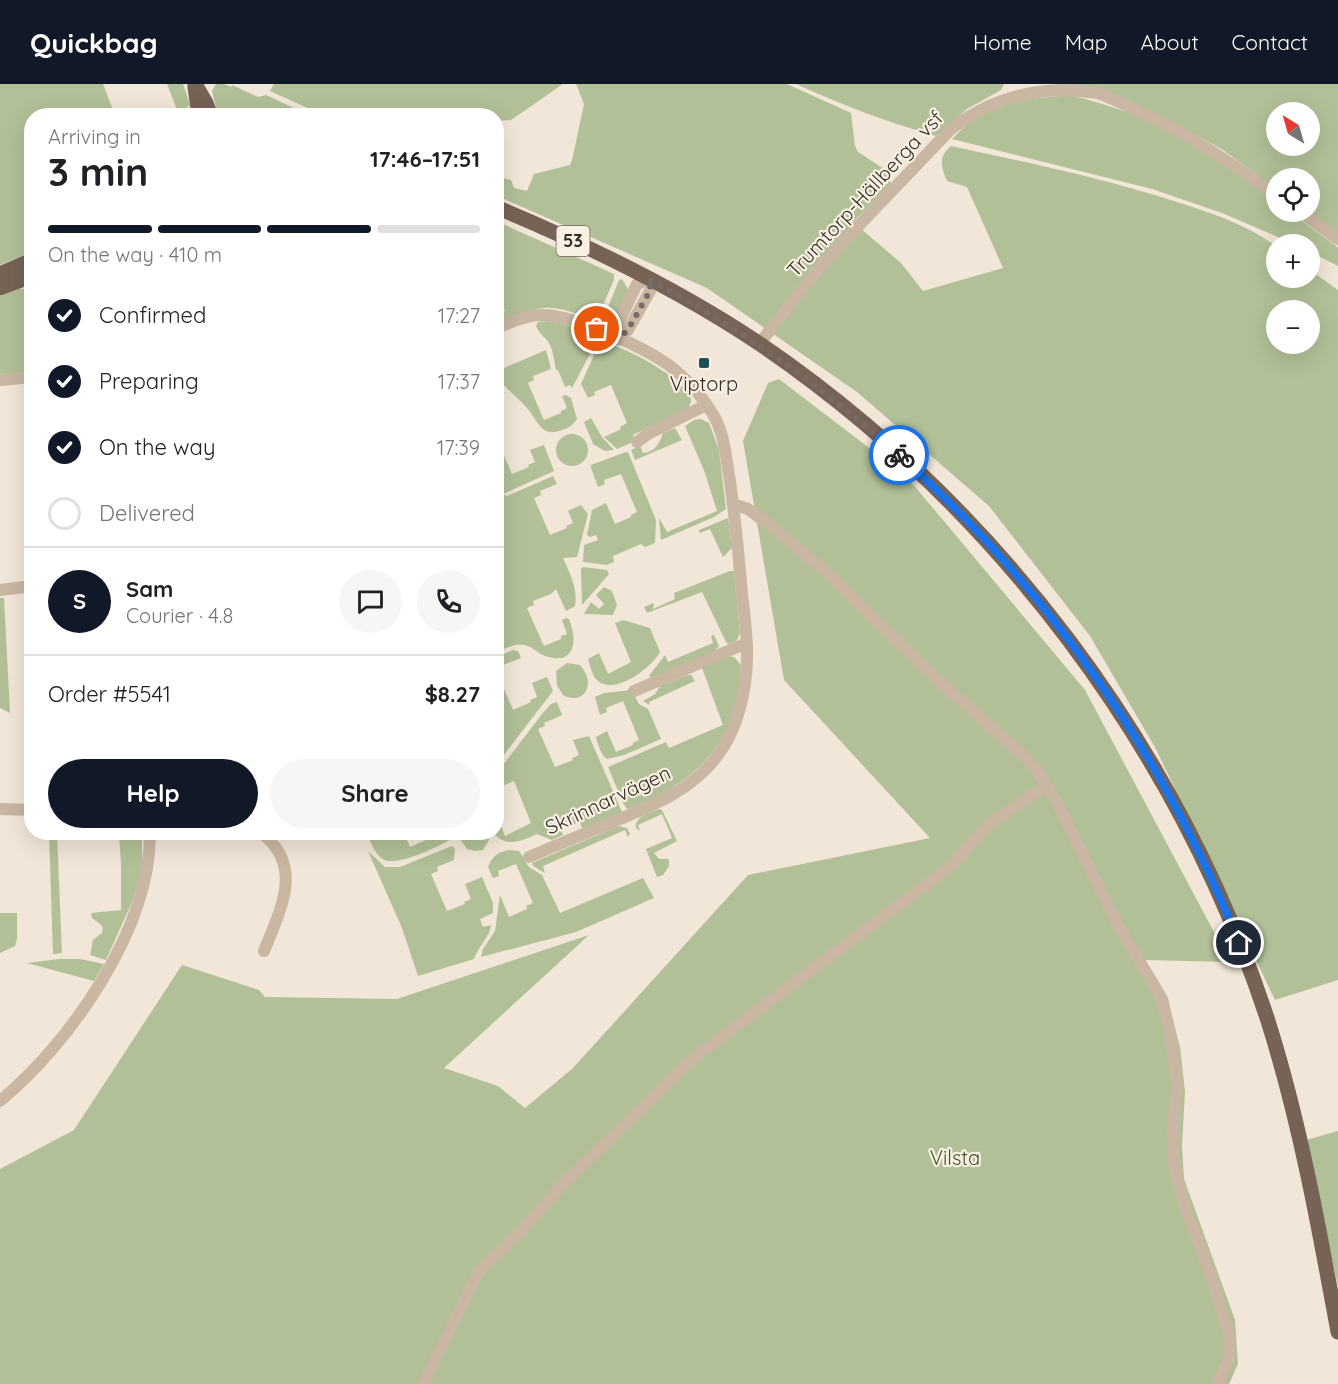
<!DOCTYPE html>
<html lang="en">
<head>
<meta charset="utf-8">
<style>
  :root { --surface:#fff; --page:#f6f6f6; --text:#202124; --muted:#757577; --line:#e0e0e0; --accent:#111827 }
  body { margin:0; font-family:Quicksand,sans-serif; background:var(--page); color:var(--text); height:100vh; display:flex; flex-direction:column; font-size:22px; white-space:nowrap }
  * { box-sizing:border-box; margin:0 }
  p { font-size:20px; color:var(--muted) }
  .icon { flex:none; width:33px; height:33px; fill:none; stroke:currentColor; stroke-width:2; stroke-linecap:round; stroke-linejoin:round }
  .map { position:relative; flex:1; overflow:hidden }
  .details { position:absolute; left:24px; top:24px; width:480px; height:732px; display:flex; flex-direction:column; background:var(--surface); border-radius:24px; box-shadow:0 6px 24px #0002 }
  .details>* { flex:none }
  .needle { width:39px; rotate:323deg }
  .buttons { position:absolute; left:1266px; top:18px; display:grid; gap:12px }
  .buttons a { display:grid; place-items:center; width:54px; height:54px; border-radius:50%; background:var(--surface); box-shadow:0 6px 24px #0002; font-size:30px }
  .pin { position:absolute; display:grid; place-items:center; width:51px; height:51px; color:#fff; margin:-26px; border:3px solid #fff; border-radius:50%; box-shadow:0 2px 6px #0007 }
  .courier { position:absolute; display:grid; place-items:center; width:60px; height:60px; margin:-30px; border:4px solid #1a73e8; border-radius:50%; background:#fff; color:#222; box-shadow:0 2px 8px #0007 }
  .headline em { font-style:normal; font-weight:700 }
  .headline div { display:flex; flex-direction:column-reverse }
  .headline { display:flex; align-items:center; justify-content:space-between; height:102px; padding:0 24px }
  h1 { font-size:39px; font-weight:700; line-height:45px }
  .bar { display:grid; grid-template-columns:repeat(4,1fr); gap:9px 6px; align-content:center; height:72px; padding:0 24px }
  .bar i { height:8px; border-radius:4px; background:var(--line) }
  .bar .current { background:var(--accent) }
  .bar p { grid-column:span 4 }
  .line { display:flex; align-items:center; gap:15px; padding:0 24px; border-top:2px solid var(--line) }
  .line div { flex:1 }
  .round { display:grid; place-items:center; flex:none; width:63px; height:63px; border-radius:32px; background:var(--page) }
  ol { padding:0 24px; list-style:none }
  li { display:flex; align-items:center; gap:18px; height:66px }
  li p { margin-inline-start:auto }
  li .icon { padding:6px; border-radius:50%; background:var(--accent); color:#fff; stroke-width:4 }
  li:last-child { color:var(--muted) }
  li i { width:33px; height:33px; border:3px solid var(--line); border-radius:50% }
  .button { display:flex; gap:12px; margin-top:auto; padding:12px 24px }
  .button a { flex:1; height:69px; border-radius:36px; background:var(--accent); color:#fff; font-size:24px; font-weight:700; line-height:69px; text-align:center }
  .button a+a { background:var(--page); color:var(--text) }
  header { display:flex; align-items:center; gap:36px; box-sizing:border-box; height:84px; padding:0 30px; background:var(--accent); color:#fff }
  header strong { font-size:28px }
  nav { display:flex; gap:33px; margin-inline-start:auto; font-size:21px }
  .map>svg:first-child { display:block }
  .green { fill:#b1c097; fill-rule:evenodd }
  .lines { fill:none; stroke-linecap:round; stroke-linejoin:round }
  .minor { stroke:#c9b6a3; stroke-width:12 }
  .major { stroke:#776256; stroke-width:15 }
  .done { stroke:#766c63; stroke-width:6; stroke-dasharray:0 10.8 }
  .route { stroke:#1a73e8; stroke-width:8 }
  .poi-dot { fill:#1a5056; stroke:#f9f0e4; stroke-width:2 }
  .labels { text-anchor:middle; stroke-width:4.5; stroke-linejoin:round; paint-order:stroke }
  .shield { fill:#f9f0e4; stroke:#6f665e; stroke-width:1.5 }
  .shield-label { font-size:18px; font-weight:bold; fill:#342b25 }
  .street-label { font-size:20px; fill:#342b25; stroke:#f9f0e4 }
  .poi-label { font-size:20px; fill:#342b25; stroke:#f9f0e4 }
  .park-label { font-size:20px; fill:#425329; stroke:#f9f0e4 }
</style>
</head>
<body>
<header>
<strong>Quickbag</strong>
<nav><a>Home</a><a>Map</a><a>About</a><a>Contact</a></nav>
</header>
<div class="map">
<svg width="1338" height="1300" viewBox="0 0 1338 1300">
  <rect width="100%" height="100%" fill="#f1e6d7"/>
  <path class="green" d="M0,0h103l12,31 -83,1 -1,136 -31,13z
    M167,0h16l7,21 -6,5 -1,5h-4z
    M216,0h8l7,3 1,-2 26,12 8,-2 43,20h-91l-6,-24z
    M274,0h289l-52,36 -14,1 -1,-5 -173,-1 -53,-24z
    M576,0h211l64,29 4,33 3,6 29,19 4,13 -38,38 48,41 22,28 80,-23 -36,-81 -20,-6c-6,-13 -9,-25 4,-35 75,16 152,32 226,56 35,11 70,23 99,44v32h34v-8l28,20v690l-63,20 -119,-251 -66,-113 -101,-130 -132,-114 -150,-104 -210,-92 -1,-20 15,4 3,8 13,3 7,-17 36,-9 2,-5 12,-56zM1276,226h34v34h-34z
    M796,0h208l-3,6 -34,19 -31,27c-49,-14 -94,-31 -140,-52z
    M1054,0h284v150l-28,-22v-34h-34v11l-53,-39 -45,-25 -106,-39zM1276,28h34v34h-34z
    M1069,11c49,11 97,31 140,58 23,15 45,33 67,49v10h13l46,33 3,3v18l-28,-14v-8h-16l-72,-31 -70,-24 -200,-50 20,-20 38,-18z
    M496,137l118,53v6l-18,41c-14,-6 -30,-12 -45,-13 -14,-2 -42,9 -54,14v-7l8,-4 -8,-20z
    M622,195l7,12c-7,12 -12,28 -27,31l17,-42z
    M31,204v84l-31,2v-78l19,-7z
    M548,237l17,3 29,12 -1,12 -21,40 -2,-3 -5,2 -7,-17h-2c-2,-10 -3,-24 -10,-31 -5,-5 -7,-6 -10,-13l2,-4z
    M600,258c21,2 80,34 90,54 2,5 0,9 -2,13l-55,26 2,6 -18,8 -13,-12 17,-8 -1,-2 7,-4 -16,-38 -17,7 1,3 -7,3 -7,-14z
    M546,266l5,19 -18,7 1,4 -6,3 16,37 17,-7v-2l6,-3 -5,-12 4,-1 5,3 6,21c-4,6 -8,9 -15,11 -21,8 -23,-8 -35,-22 -9,-10 -21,-20 -30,-30v-7z
    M779,295l128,98 178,213 145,272 -85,-2 13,21 14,36 8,30 5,44 -3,55 2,33 51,141 3,44 -9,20h-1229v-215l74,-39 108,-165 77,25 6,7 132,2 192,-64 -145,133 54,18 27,22 48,-40 175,-193 182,-37 -146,-158 -41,-239 25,-58z
    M591,334l11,19 12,13 -9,1 -12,-7 -9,-22z
    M701,335l8,4 10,27 7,59 -12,8 -53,23 -2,-22 8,14 50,-21 -12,-38 -20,-47 9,-6z
    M675,344l7,12 -47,20 -4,-10 9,-4 3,7c12,-1 16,-9 20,-20z
    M556 366a16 16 0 1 1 32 0a16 16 0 1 1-32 0Z
    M497,355l15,35 17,-7 -1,-2 7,-3 -5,-12 14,-5 10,26 -51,23 4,2 46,-20 4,8 -17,7 1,4 -7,3 16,37 17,-7 -1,-2 7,-3 -5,-12 13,-6 7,9 -11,43 -14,1c7,16 15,31 12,48l-9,5 -10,-22 -5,5 -18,7 1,4 -7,3 17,38 17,-7v-3l6,-2 -5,-14 4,-2 3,1c9,22 6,47 -24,37 -8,-3 -13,-10 -21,-11 -10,-2 -19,4 -27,7z
    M626,368h2l28,68 -1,23 -10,4 -4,-3 -28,12 1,6 -7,3 -24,-3 1,-17 14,-5 -2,-5 -6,2 -3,-2 5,-25 14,-7 9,21 16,-7v-2l6,-3 -16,-38 -17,6 1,4 -7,3 -7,-19v-3z
    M728,434l4,30 -9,9 -13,-28 -10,4 -1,-3z
    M583,483l24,3 2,4 -27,31 -1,-36z
    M730,487h4l6,62c-2,7 -5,10 -12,11l-2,-2 -24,-50 -55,21 -3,-6 10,-4 -1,6 22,-10 -1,-6z
    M604,503l8,4 5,14 -4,10 -29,-1 7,-12 8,7 5,-5 -8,-9z
    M0,514h4l6,115 -10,-5z
    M623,536l27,8 10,24c-8,15 -46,45 -63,28 -5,-4 -7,-15 -9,-21l11,-6 9,21 23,-12 -16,-39z
    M714,551l5,11 -4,5 -63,27 -3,-2 16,-21 3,7 45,-19 -2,-7z
    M513,566l5,1 3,7 -18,7 1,4 -7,3 16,38 18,-8 -1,-2 7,-3 -5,-14 15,-6 6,14 -53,69 -4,-3 1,-100z
    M727,572l7,1 7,8c-1,10 -1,22 -3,32 -13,60 -56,91 -110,112l-4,-4 -16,-38 58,-25 3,6 54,-23 -21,-57z
    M567,579l13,2c18,21 2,41 -17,30l-6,-10 -1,-14z
    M688,591h3l4,6 -46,21 1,3 -7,-4 12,-7 5,-8z
    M632,606l7,14 9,5 13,30 -37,16 -17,4c-6,-4 -9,-14 -11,-22l11,-6 9,21 17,-7v-2l6,-3 -16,-39 -17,7 1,4 -7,3 -5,-18 9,-4z
    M557,618l5,13 -18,8 1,3 -7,3 17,38 18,-7 -1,-2 7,-3 -6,-15 16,-4 33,76 -39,17 -4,-7 -18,8 2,5 -11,5 -15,-6c-15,7 -32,14 -43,-1l2,-1 1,-16 8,20 26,-13 -17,-42 -17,7v-15l45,-59 9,-10z
    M659,725l3,1 15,31 -23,12 5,6h10v7l-6,9 -6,2 -11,-28 26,-11 -10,-24 -24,11 2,6 -4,-3c-1,-12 14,-15 23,-19z
    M619,742l8,2 3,6 -2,3 -3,-7 -82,36 2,7 -12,-7 -1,-3z
    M49,749h8l5,120 -9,1z
    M119,749h23v37l-10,32 -26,58 -16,-5 3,-15 9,-7 1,-5 -3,-4 -8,-6 -1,-5 30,-3v-46z
    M366,749h38l6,14 18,-8 -1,-3 7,-3h15l2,6c-12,8 -54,27 -67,21 -9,-5 -13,-18 -18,-27z
    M456,749h31l2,7 -6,10 -9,1 -7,-2z
    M452,762l3,3 -1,11 -17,7 1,4 -7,3 16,37 18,-7 -1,-2 7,-3 -6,-15 17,-7 11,26v10l-13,6 3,8 8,-2c-1,12 -12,20 -17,34l-56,17 -16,-48 -34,-77 17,16h15z
    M510,766l9,1 10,16 13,8 18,38 83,-35 11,20 -78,34 -95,25 2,-8 12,-18 5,-36 9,22 18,-8 -1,-3 7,-3 -17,-39 -18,7 1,5 -6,2 -5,-11c4,-11 10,-15 22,-17z
    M0,829h17v26l-2,7 -15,7z
    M59,875h21l24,5 -10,17 -67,-18z
    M1338,1047v155l-32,-146z"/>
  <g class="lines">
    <path class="minor" d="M1300,128l38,27
      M648,195l3,10 -23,41 -10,9v-16l19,-39z
      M496,244c14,-5 29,-13 44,-13 31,-2 113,35 136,56 15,12 28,28 38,45 11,20 12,43 16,65 5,38 9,75 12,113 3,26 7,54 4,81 -3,28 -11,57 -28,80 -27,37 -70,52 -110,69 -27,11 -53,22 -79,33
      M759,260l64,-81 125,-131c41,-35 95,-48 149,-39 13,4 26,11 38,17 51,22 96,53 141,85
      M0,296l32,-3
      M637,358l11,-8 58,-29
      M733,420l15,5 27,20 51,43 105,102 94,83 13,15 19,31 59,119 46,77 9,38 6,48 -4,43 1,36 10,41 25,64 21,69v18l-12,28
      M0,506l32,-4
      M634,607l113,-48
      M0,725l32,1
      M261,749c44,32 19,78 3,118
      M0,1017c71,-59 151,-173 150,-269
      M423,1300l55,-111 42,-41 42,-47 133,-128 252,-188c15,-12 24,-28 38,-41 19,-16 42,-28 61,-43"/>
    <path class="major" d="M195,0l11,19 5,13
      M195,3l4,29
      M496,123c91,38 182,82 264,137 236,161 419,404 508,677 32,101 51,207 70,311
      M0,190l32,-14
      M0,204l32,-12"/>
  </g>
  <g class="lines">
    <path class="done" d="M597,245l21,10 10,-9 23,-41 -3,-10c91,48 174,107 251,176"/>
    <path class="route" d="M899,371c149,133 266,302 340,488"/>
  </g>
  <rect class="poi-dot" x="698" y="273" width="12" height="12" rx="3"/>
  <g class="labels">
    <rect class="shield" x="556.5" y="142" width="33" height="30" rx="4.5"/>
    <g class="shield-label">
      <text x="573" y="163">53</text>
    </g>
    <g class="street-label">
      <text transform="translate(865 110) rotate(-47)" y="7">Trumtorp-Hällberga vsf</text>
      <text transform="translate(608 716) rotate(-25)" y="7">Skrinnarvägen</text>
    </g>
    <g class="poi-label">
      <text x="704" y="307">Viptorp</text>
    </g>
    <g class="park-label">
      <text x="955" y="1081">Vilsta</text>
    </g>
  </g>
</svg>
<div class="buttons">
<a><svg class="needle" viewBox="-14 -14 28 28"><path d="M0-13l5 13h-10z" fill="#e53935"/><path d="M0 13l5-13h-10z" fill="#757577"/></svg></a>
<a><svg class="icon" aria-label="locate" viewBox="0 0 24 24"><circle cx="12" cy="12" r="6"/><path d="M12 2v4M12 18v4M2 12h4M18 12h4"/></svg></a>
<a>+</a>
<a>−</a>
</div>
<div class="pin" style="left:597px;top:245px;background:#ea580c"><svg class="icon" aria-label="bag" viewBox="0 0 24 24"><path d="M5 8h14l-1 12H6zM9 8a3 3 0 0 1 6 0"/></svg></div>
<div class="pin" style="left:1239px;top:859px;background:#1f2937"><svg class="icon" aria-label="home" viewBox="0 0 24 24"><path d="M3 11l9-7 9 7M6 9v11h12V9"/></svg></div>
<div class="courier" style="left:899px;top:371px"><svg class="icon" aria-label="bike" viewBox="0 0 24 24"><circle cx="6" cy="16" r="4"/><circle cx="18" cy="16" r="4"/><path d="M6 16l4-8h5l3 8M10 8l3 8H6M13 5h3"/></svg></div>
<section class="details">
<div class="headline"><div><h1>3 min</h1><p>Arriving in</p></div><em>17:46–17:51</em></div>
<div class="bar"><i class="current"></i><i class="current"></i><i class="current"></i><i></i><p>On the way · 410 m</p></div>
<ol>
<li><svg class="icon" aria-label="check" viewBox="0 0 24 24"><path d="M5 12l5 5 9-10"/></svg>Confirmed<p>17:27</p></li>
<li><svg class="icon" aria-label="check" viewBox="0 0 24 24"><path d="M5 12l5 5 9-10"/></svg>Preparing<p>17:37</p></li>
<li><svg class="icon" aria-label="check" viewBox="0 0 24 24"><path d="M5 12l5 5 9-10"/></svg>On the way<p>17:39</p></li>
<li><i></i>Delivered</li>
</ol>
<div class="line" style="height:108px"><b class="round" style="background:var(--accent);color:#fff">S</b><div><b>Sam</b><p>Courier · 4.8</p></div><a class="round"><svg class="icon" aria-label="chat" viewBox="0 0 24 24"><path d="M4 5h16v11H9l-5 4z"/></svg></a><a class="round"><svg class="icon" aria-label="phone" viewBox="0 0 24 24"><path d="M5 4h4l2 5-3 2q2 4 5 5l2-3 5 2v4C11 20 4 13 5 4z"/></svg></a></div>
<div class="line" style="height:78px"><div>Order #5541</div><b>$8.27</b></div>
<div class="button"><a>Help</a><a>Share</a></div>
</section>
</div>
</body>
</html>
